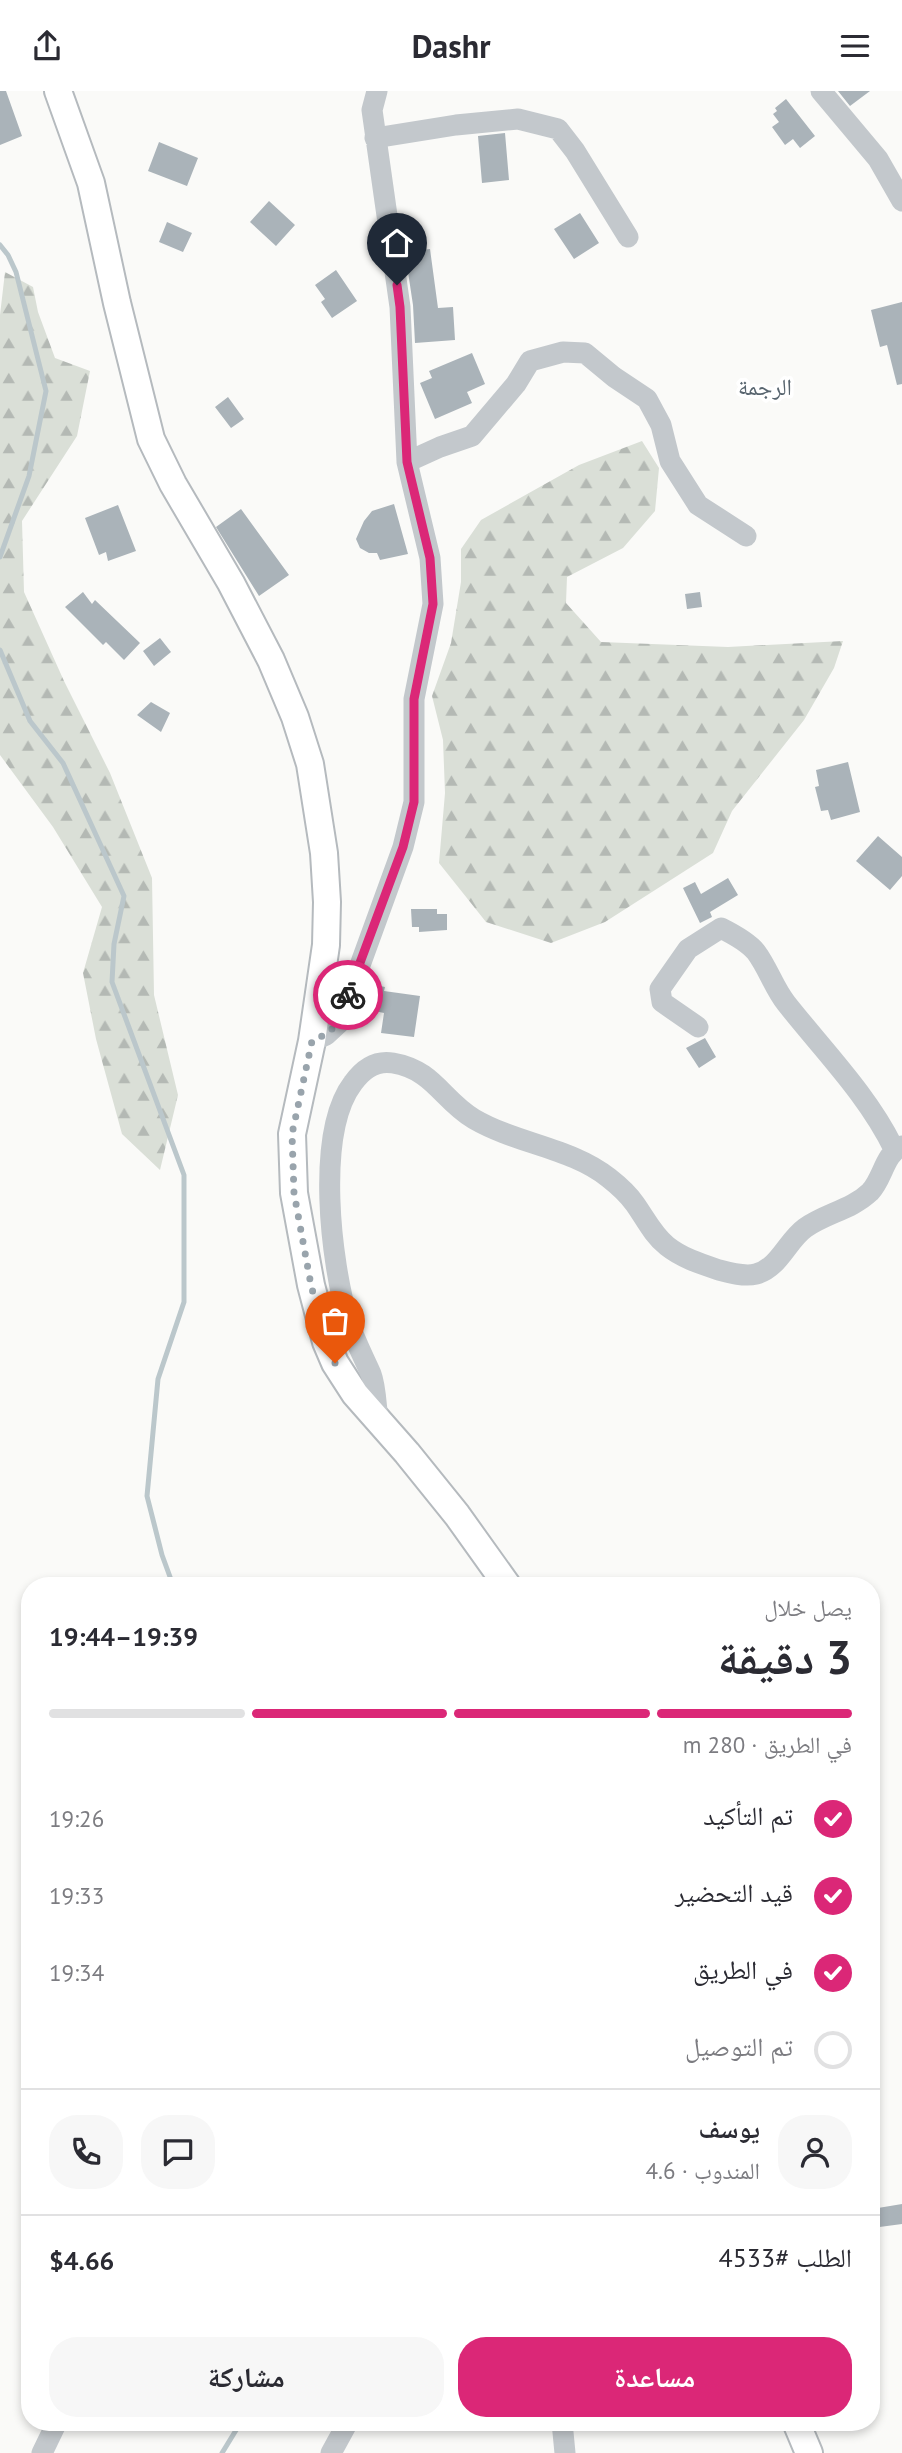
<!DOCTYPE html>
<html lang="ar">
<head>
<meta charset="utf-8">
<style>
  :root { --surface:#fff; --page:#f7f7f7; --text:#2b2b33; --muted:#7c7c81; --line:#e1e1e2; --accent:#db2777 }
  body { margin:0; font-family:"PT Sans","Noto Naskh Arabic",sans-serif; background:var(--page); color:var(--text); direction:rtl; height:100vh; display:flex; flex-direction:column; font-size:26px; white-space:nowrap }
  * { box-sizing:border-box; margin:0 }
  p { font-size:23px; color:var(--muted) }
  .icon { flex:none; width:38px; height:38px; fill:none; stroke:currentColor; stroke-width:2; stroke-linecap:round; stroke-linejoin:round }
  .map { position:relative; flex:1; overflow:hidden; direction:ltr }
  .panel { position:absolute; left:21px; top:1486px; width:859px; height:854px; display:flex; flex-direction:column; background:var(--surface); border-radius:28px; box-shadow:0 4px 10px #0003; direction:rtl }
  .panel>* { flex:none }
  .pin { position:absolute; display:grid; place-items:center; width:60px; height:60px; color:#fff; margin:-72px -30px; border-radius:50% 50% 50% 0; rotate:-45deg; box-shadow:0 0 7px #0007 }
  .pin .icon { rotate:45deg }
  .courier { position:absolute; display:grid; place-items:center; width:70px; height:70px; margin:-35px; border:5px solid #db2777; border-radius:50%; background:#fff; color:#222; box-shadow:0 2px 9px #0007 }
  .head em { font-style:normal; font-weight:800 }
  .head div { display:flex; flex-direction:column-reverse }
  .head { display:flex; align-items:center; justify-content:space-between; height:119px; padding:0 28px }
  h1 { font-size:46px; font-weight:800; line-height:52px }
  .bar { display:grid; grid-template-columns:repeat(4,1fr); gap:10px 7px; align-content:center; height:84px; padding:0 28px }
  .bar i { height:9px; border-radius:5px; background:var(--line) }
  .bar .on { background:var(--accent) }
  .bar p { grid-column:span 4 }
  .line { display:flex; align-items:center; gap:18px; padding:0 28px; border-top:2px solid var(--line) }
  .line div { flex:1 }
  .round { display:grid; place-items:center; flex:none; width:74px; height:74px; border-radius:28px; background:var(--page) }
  ol { padding:0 28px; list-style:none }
  li { display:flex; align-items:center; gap:21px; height:77px }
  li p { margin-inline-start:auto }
  li .icon { padding:7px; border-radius:50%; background:var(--accent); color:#fff; stroke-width:4 }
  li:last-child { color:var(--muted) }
  li i { width:38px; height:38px; border:4px solid var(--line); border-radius:50% }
  .action { display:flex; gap:14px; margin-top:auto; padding:14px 28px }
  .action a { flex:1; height:80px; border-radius:28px; background:var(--accent); color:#fff; font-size:28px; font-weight:800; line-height:80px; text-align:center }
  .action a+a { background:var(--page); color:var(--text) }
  header { display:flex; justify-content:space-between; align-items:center; height:91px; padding:0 28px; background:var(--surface); font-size:32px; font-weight:800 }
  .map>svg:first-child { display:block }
  .forest { fill:url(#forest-firs) }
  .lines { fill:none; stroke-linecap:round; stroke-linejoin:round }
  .stream { stroke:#bbc7cb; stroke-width:5 }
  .building { fill:#aab3b9 }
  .major-casing { stroke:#b5babe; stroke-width:30 }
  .minor { stroke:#c3c8cc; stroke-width:21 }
  .major { stroke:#fff; stroke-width:26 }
  .done { stroke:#99a4ac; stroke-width:7; stroke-dasharray:0 12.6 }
  .route { stroke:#db2777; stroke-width:9 }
  .labels { text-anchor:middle; stroke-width:7; stroke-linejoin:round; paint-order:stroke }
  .quarter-label { font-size:23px; fill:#57646e; stroke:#fff }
</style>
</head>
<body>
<header><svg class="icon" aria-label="menu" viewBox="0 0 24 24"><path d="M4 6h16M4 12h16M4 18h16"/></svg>Dashr<svg class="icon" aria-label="share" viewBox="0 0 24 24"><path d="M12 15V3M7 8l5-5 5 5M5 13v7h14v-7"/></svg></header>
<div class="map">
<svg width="902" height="2362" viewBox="0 0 902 2362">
  <defs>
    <pattern id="forest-firs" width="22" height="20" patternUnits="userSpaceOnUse" patternTransform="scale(1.75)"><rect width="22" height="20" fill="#dadfd7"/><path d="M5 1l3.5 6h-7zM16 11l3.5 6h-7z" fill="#b4b9b4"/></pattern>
  </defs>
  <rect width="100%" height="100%" fill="#fafaf8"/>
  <path class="forest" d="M5,181l28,15 5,25 17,46 35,13 -13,65 -55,85 2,71 40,89 46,92 42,105 2,117 24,100 -18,75 -38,-36 -26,-95 -13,-66 19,-66 -49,-80 -53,-72v-440z
    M642,350l17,27 -4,43 -32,37 -56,29 -1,26 35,39 127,5 115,-6 -9,27 -30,52 -72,91 -19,42 -108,69 -54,21 -65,-21 -47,-59 6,-70 -2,-53 -11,-44 19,-53 10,-61v-33l20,-29 98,-55z"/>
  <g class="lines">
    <path class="stream" d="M0,154l8,10 8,17 30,119 -17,85 -29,81
      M0,559l30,71 33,42 61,133 -10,48 -2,38 72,193v127l-26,77 -11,117 15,59 11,30
      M222,2362l19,-31"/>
  </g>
  <path class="building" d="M0,0h6l16,45 -22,9z
    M838,0h32l-20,15z
    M786,8l29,37 -15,12 -7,-9 -8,6 -13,-18 7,-5 -6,-8 4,-3 -2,-3z
    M505,42l4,47 -27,3 -4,-47z
    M159,51l39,16 -11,28 -39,-15z
    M269,110l26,24 -19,21 -26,-24z
    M580,122l19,30 -25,16 -20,-30z
    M167,131l25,11 -9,19 -24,-10z
    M430,158l8,59 15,-1 2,33 -40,3 -2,-38 -8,-53z
    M336,179l21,31 -25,17 -11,-16 4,-3 -10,-14z
    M902,211v82l-5,1 -10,-40 -7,2 -9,-37z
    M472,262l13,31 -18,8 5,11 -37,16 -15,-36 12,-5 -3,-7z
    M228,306l16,22 -13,9 -16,-21z
    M394,413l14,50 -28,6 -3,-7h-8l-9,-5 -4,-9 8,-18 8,-10z
    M118,414l18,46 -28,10 -2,-9 -7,3 -14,-37z
    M241,418l48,66 -30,21 -43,-69z
    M83,501l9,12 3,-4 45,43 -16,17 -18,-18 -3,3 -38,-38z
    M700,501l2,15 -15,2 -2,-15z
    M160,547l11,14 -17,14 -11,-15z
    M151,611l19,11 -9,19 -24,-17z
    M848,671l12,50 -29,8 -3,-10 -7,1 -6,-24 4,-1 -3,-16z
    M878,745l24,21v19l-12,14 -34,-29z
    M728,787l10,17 -28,17 2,5 -12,6 -17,-35 12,-6 6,12z
    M411,818h26v5h10v16l-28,2v-5h-7z
    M371,893l14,3 -1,4 36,5 -6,41 -33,-4 3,-20 -19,-4z
    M705,947l11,19 -17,11 -13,-20z
    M902,2113v20l-30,4v-19z"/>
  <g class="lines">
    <g class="major-casing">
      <path id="major" d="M58,0l33,92 26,120 34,136 22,45 58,99 40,77 24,57 15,47 14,89 3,49 -1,43 -14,96 -20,93 2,59 17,92 15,57 9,21 20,31 52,59 50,62 50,70
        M796,2331l13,31"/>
    </g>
    <path class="minor" d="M821,0l57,68 24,42
      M375,47l81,-13 62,-6 40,10 17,22 53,86
      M407,371l33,-15 32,-11 44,-52 14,-23 33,-9 22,1 29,24 33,22 14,26 9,36 28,44 48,31
      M698,936l-36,-25 -2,-13 28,-40 33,-21c12,6 27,14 35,24 12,16 18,36 30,51 37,47 82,92 108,146
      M312,950l14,-6 13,-12 64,-176 11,-45v-103l19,-95 -3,-46 -23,-96 -7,-155 -28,-197 5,-19
      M378,1330c-2,-15 -2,-34 -7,-47 -8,-18 -17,-35 -23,-54 -17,-57 -33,-187 5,-237 10,-14 23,-23 40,-20 41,7 49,37 81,56 43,25 98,29 135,59 9,7 19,16 26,26 10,14 18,31 32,42 15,12 34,18 52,24 11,3 26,7 37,4 23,-6 31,-33 49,-46 21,-15 46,-18 65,-36 13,-13 14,-38 32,-46
      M562,2331l3,31
      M42,2362l15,-31
      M331,2362l17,-31"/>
    <use href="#major" class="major"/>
  </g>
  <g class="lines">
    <path class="done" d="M335,1272l-9,-21 -15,-57 -17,-92 -2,-59 20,-93c26,-11 28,-21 36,-46"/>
    <path class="route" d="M348,904l55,-148 11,-45v-103l19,-95 -3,-46 -23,-96 -7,-155 -3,-22"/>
  </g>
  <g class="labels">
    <g class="quarter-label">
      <text x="765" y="304">الرجمة</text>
    </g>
  </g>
</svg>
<div class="pin" style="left:335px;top:1272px;background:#ea580c"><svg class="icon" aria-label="bag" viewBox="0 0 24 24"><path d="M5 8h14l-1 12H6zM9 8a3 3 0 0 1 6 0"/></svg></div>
<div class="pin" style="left:397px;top:194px;background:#1f2937"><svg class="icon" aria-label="home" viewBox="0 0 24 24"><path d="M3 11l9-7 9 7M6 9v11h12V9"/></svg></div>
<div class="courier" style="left:348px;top:904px"><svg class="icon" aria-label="bike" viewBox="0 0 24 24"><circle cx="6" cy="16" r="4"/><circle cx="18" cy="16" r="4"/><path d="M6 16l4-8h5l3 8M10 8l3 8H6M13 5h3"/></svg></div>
<section class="panel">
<div class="head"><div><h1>3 دقيقة</h1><p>يصل خلال</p></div><em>19:39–19:44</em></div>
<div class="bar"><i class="on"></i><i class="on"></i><i class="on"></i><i></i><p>في الطريق · 280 m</p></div>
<ol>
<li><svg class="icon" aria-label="check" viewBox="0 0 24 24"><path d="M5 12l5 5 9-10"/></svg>تم التأكيد<p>19:26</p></li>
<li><svg class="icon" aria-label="check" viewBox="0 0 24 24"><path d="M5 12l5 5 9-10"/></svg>قيد التحضير<p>19:33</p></li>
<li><svg class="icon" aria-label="check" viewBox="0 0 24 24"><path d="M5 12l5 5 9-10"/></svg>في الطريق<p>19:34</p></li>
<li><i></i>تم التوصيل</li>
</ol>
<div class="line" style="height:126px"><a class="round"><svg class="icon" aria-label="person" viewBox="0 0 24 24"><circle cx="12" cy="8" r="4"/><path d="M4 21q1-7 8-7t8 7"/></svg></a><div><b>يوسف</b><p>المندوب · 4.6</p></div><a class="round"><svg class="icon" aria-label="chat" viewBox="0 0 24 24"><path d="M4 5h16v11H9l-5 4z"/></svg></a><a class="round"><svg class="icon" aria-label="phone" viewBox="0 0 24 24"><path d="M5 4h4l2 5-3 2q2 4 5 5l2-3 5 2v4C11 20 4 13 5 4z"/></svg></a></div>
<div class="line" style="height:91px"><div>الطلب #4533</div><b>$4.66</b></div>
<div class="action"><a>مساعدة</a><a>مشاركة</a></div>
</section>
</div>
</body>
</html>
